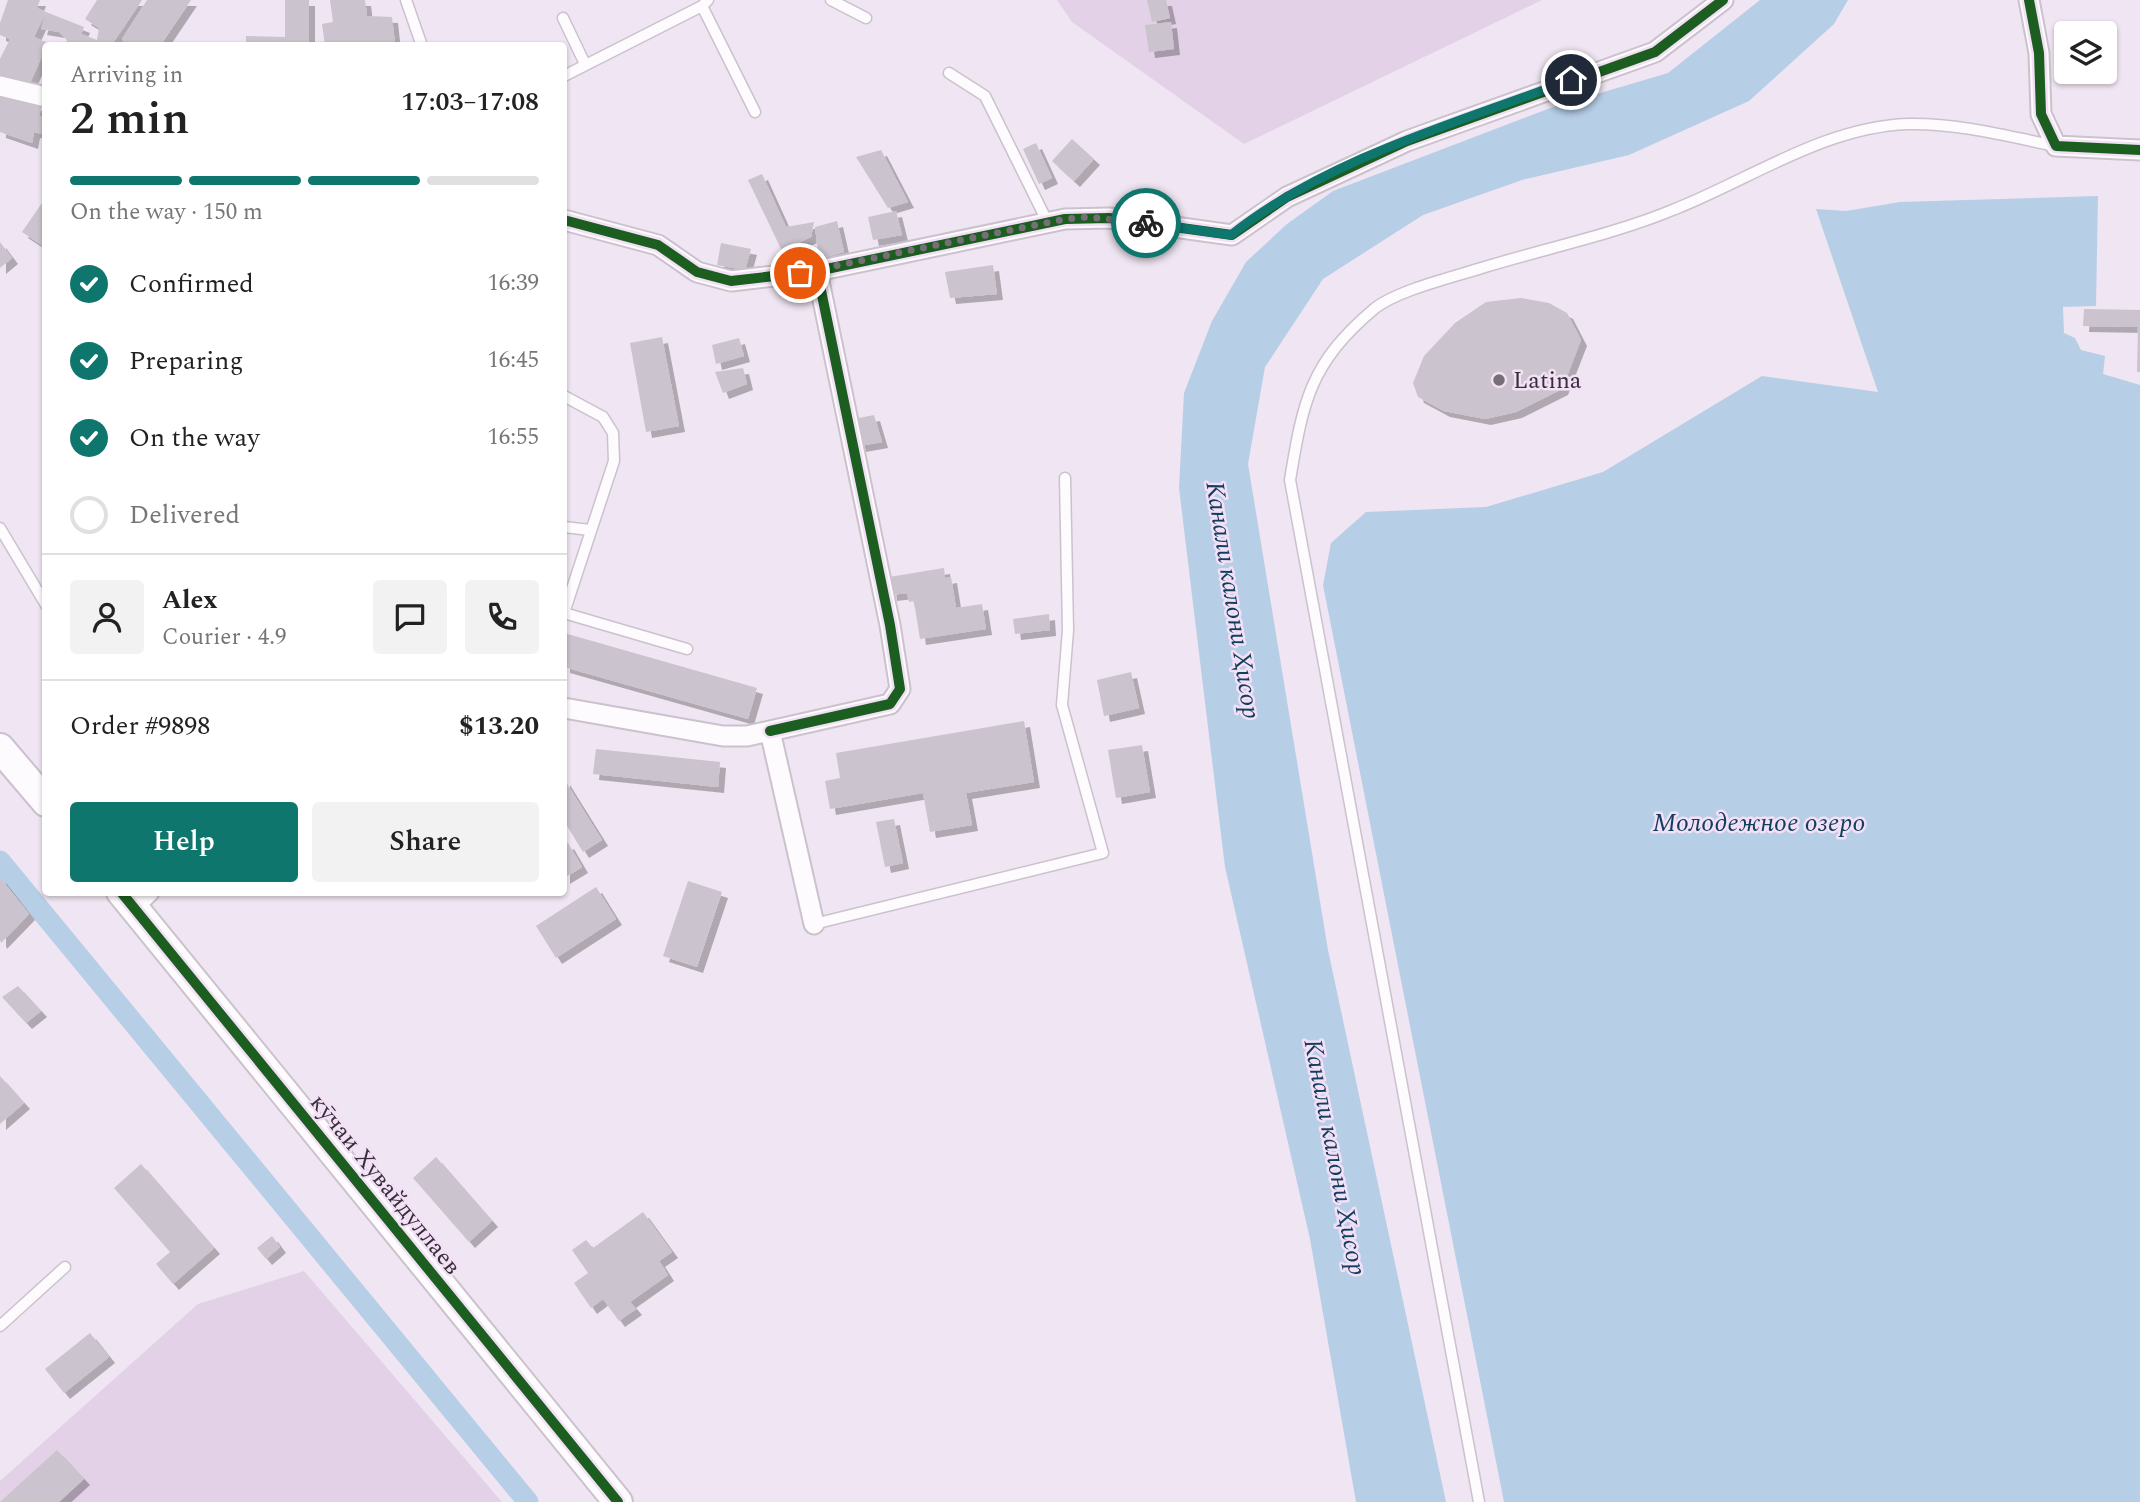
<!DOCTYPE html>
<html lang="en">
<head>
<meta charset="utf-8">
<style>
  :root { --surface:#fff; --page:#f2f2f2; --text:#222; --muted:#767676; --line:#e0e0e0; --accent:#0f766e }
  body { margin:0; font-family:Spectral,serif; background:var(--page); color:var(--text); height:100vh; display:flex; flex-direction:column; font-size:26px; white-space:nowrap }
  * { box-sizing:border-box; margin:0 }
  p { font-size:23px; color:var(--muted) }
  .icon { flex:none; width:38px; height:38px; fill:none; stroke:currentColor; stroke-width:2; stroke-linecap:round; stroke-linejoin:round }
  .map { position:relative; flex:1; overflow:hidden }
  .drawer { position:absolute; left:42px; top:42px; width:525px; height:854px; display:flex; flex-direction:column; background:var(--surface); border-radius:7px; box-shadow:0 2px 5px #0004 }
  .drawer>* { flex:none }
  .tools { position:absolute; left:2054px; top:21px; display:grid; gap:14px }
  .tools a { display:grid; place-items:center; width:63px; height:63px; border-radius:7px; background:var(--surface); box-shadow:0 2px 5px #0004; font-size:35px }
  .pin { position:absolute; display:grid; place-items:center; width:60px; height:60px; color:#fff; margin:-30px; border:4px solid #fff; border-radius:50%; box-shadow:0 2px 7px #0007 }
  .courier { position:absolute; display:grid; place-items:center; width:70px; height:70px; margin:-35px; border:5px solid #0f766e; border-radius:50%; background:#fff; color:#222; box-shadow:0 2px 9px #0007 }
  .headline em { font-style:normal; font-weight:600 }
  .headline div { display:flex; flex-direction:column-reverse }
  .headline { display:flex; align-items:center; justify-content:space-between; height:119px; padding:0 28px }
  h1 { font-size:46px; font-weight:600; line-height:52px }
  .bar { display:grid; grid-template-columns:repeat(4,1fr); gap:10px 7px; align-content:center; height:84px; padding:0 28px }
  .bar i { height:9px; border-radius:5px; background:var(--line) }
  .bar .current { background:var(--accent) }
  .bar p { grid-column:span 4 }
  .line { display:flex; align-items:center; gap:18px; padding:0 28px; border-top:2px solid var(--line) }
  .line div { flex:1 }
  .round { display:grid; place-items:center; flex:none; width:74px; height:74px; border-radius:7px; background:var(--page) }
  ol { padding:0 28px; list-style:none }
  li { display:flex; align-items:center; gap:21px; height:77px }
  li p { margin-inline-start:auto }
  li .icon { padding:7px; border-radius:50%; background:var(--accent); color:#fff; stroke-width:4 }
  li:last-child { color:var(--muted) }
  li i { width:38px; height:38px; border:4px solid var(--line); border-radius:50% }
  .cta { display:flex; gap:14px; margin-top:auto; padding:14px 28px }
  .cta a { flex:1; height:80px; border-radius:7px; background:var(--accent); color:#fff; font-size:28px; font-weight:600; line-height:80px; text-align:center }
  .cta a+a { background:var(--page); color:var(--text) }
  .map>svg:first-child { display:block }
  .green { fill:#e3d1e8 }
  .water { fill:#b7cee7 }
  .lines { fill:none; stroke-linecap:round; stroke-linejoin:round }
  .canal { stroke:#b7cee7; stroke-width:21 }
  .building { fill:#cbc3cd; filter:url(#shadow) }
  .lane-casing { stroke:#cbc2cd; stroke-width:13 }
  .street-casing { stroke:#cbc2cd; stroke-width:23 }
  .secondary-casing { stroke:#cbc2cd; stroke-width:32 }
  .lane { stroke:#fdfbfd; stroke-width:10 }
  .street { stroke:#fdfbfd; stroke-width:19 }
  .secondary { stroke:#fdfbfd; stroke-width:28 }
  .cycleway-casing { stroke:#f3e0f7; stroke-width:15 }
  .cycleway { stroke:#1b5e20; stroke-width:10 }
  .done { stroke:#776f78; stroke-width:7; stroke-dasharray:0 12.6 }
  .route { stroke:#0f766e; stroke-width:9 }
  .poi-dot { fill:#776f78; stroke:#f3e0f7; stroke-width:2.5 }
  .labels { text-anchor:middle; stroke-width:5; stroke-linejoin:round; paint-order:stroke }
  .poi-label { font-size:24px; fill:#362f37; stroke:#f3e0f7; text-anchor:start }
  .street-label { font-size:24px; fill:#362f37; stroke:#f3e0f7 }
  .water-label { font-size:26px; font-style:italic; fill:#103e5c; stroke:#f3e0f7 }
</style>
</head>
<body>
<div class="map">
<svg width="2140" height="1502" viewBox="0 0 2140 1502">
  <defs>
    <filter id="shadow"><feDropShadow dx="6" dy="6" stdDeviation="0" flood-color="#0004"/></filter>
  </defs>
  <rect width="100%" height="100%" fill="#f0e5f2"/>
  <path class="green" d="M1057,0h485l-298,144 -172,-122z
    M304,1271l198,231h-502v-21l198,-177z"/>
  <path class="water" d="M1760,0h88l-14,24 -85,77 -120,54 -107,25 -99,35 -100,64 -58,88 -17,97 80,486 118,552h-90l-46,-263 -85,-372 -46,-379 5,-95 28,-72 34,-59 41,-38 46,-33 220,-84 115,-34z
    M2098,196l-2,110 -33,1 1,26 11,5 6,12 24,6 -2,18 37,11v1117h-636l-181,-917 8,-42 35,-31 120,-5 117,-35 159,-96 116,16 -62,-183 30,2 54,-9z"/>
  <g class="lines">
    <path class="canal" d="M0,861l528,641"/>
  </g>
  <path class="building" d="M8,0h32l-3,8 9,4 -12,25 14,6 -18,40 -30,-8v-16l10,-20 -10,-4v-12z
    M97,0h45l-31,46h-46l2,-6 -8,-8 -18,-3 5,-17 38,15 -3,7 16,6 2,-12 -14,-9z
    M147,0h44l-29,43 2,3h-37l-5,-7z
    M285,0h24v46h-63v-10l39,1z
    M330,0h35l2,16 25,1 3,27 -70,2 -3,-22 11,-2z
    M1147,0h19l4,18 -18,4z
    M1171,22l3,27 -25,3 -4,-27z
    M0,96l42,10 -3,10 7,2v17l-12,-3 -2,11 -32,-11z
    M1072,139l22,20 -20,22 -22,-20z
    M1036,143l16,35 -13,6 -16,-35z
    M881,150l27,52 -20,6 -32,-51z
    M762,174l24,53 28,-5 -3,15 -29,14 -34,-71z
    M44,200l2,2v46l-24,-16z
    M896,211l6,24 -29,5 -5,-23z
    M837,221l7,31 -25,7 -4,-32z
    M0,242l12,16 -12,10z
    M721,243l30,6 -6,21 -28,-5z
    M993,265l4,29 -47,4 -5,-26z
    M1521,298l28,5 18,10 14,27 -19,49 -46,23 -31,7 -41,-8 -26,-14 -5,-14 11,-27 31,-33 31,-21z
    M2084,309l56,1v62h-3l1,-45 -55,-1z
    M662,337l17,89 -33,6 -16,-89z
    M739,338l5,18 -28,8 -4,-19z
    M743,368l4,16 -24,9 -8,-21z
    M874,415l8,27 -22,4 -6,-27z
    M944,568l1,10 6,-1 5,31 26,-4 4,25 -66,10 -6,-38 -5,1 -2,-9 -16,2 -2,-18z
    M1049,614l1,16 -35,4 -2,-15z
    M564,633l193,55 -9,31 -184,-52z
    M1131,672l8,36 -35,8 -7,-36z
    M1024,721l10,61 -68,11 6,32 -42,7 -7,-39 -93,16 -5,-28 15,-3 -4,-25z
    M1142,745l8,47 -34,6 -8,-48z
    M596,749l124,13 -2,25 -125,-13z
    M564,779l38,61 -19,12 -19,-31z
    M894,819l9,44 -18,4 -9,-45z
    M568,843l14,24 -18,11v-33z
    M0,877l29,37 -28,29 -1,-3z
    M688,881l34,11 -25,75 -34,-11z
    M596,887l20,32 -60,39 -20,-32z
    M18,986l23,25 -15,12 -24,-26z
    M0,1076l24,27 -24,21z
    M436,1157l56,64 -23,21 -56,-64z
    M141,1164l73,84 -41,36 -17,-20 14,-12 -56,-64z
    M643,1212l29,40 -13,9 9,14 -38,27 6,7 -17,12 -16,-22 -12,9 -17,-25 14,-10 -16,-23 14,-10 7,8z
    M272,1236l8,11 -14,12 -9,-11z
    M90,1333l19,24 -45,36 -19,-24z
    M57,1450l27,29 -25,23h-59z"/>
  <g class="lines">
    <g class="lane-casing">
      <path id="lane" d="M406,0l16,46
        M831,0l35,18
        M702,6l53,106
        M563,18l22,46
        M949,73l36,23 62,125
        M564,76l138,-70 6,-6
        M564,396l39,21 10,16 1,28 -50,152
        M564,527l26,3
        M0,528l46,77
        M564,613l123,36
        M814,924l289,-71 -41,-148 6,-75 -3,-152
        M0,1326l65,-59
        M1479,1502l-189,-1022c13,-79 20,-117 84,-171 23,-19 83,-33 114,-43 60,-18 130,-33 187,-57 76,-30 149,-82 233,-85 49,-1 99,12 147,22"/>
    </g>
    <g class="street-casing">
      <path id="street" d="M2029,0l10,53 2,61 15,32 84,4
        M0,86l46,11
        M564,220l94,25 39,27 34,9 86,-10 248,-52 44,-1 123,17 55,-38 120,-56 248,-89 68,-52
        M564,708l159,28h24l23,-5 44,193
        M770,731l120,-27 10,-15 -10,-64 -73,-354
        M133,907l16,-15"/>
    </g>
    <g class="secondary-casing">
      <path id="secondary" d="M0,748l46,54
        M121,892l497,610"/>
    </g>
    <use href="#lane" class="lane"/>
    <use href="#street" class="street"/>
    <use href="#secondary" class="secondary"/>
    <g class="cycleway-casing">
      <path id="cycleway" d="M2029,0l10,53 2,61 15,32 84,4
        M564,220l94,25 39,27 34,9 86,-10 248,-52 44,-1 123,17 55,-38 120,-56 248,-89 68,-52
        M770,731l120,-27 10,-15 -10,-64 -73,-354
        M121,892l497,610"/>
    </g>
    <use href="#cycleway" class="cycleway"/>
  </g>
  <g class="lines">
    <path class="done" d="M800,273l265,-54 23,-2 58,6"/>
    <path class="route" d="M1146,223l85,12c95,-76 227,-113 340,-155"/>
  </g>
  <circle class="poi-dot" cx="1499" cy="380" r="7"/>
  <g class="labels">
    <g class="poi-label">
      <text x="1513" y="388">Latina</text>
    </g>
    <g class="street-label">
      <text transform="translate(386 1184) rotate(51)" y="8">кӯчаи Хувайдуллаев</text>
    </g>
    <g class="water-label">
      <text transform="translate(1234 600) rotate(81)" y="9">Канали калони Ҳисор</text>
      <text x="1759" y="831">Молодежное озеро</text>
      <text transform="translate(1336 1157) rotate(79)" y="9">Канали калони Ҳисор</text>
    </g>
  </g>
</svg>
<div class="tools">
<a><svg class="icon" aria-label="layers" viewBox="0 0 24 24"><path d="M12 4l9 5-9 5-9-5zM3 14l9 5 9-5"/></svg></a>
</div>
<div class="pin" style="left:800px;top:273px;background:#ea580c"><svg class="icon" aria-label="bag" viewBox="0 0 24 24"><path d="M5 8h14l-1 12H6zM9 8a3 3 0 0 1 6 0"/></svg></div>
<div class="pin" style="left:1571px;top:80px;background:#1f2937"><svg class="icon" aria-label="home" viewBox="0 0 24 24"><path d="M3 11l9-7 9 7M6 9v11h12V9"/></svg></div>
<div class="courier" style="left:1146px;top:223px"><svg class="icon" aria-label="bike" viewBox="0 0 24 24"><circle cx="6" cy="16" r="4"/><circle cx="18" cy="16" r="4"/><path d="M6 16l4-8h5l3 8M10 8l3 8H6M13 5h3"/></svg></div>
<section class="drawer">
<div class="headline"><div><h1>2 min</h1><p>Arriving in</p></div><em>17:03–17:08</em></div>
<div class="bar"><i class="current"></i><i class="current"></i><i class="current"></i><i></i><p>On the way · 150 m</p></div>
<ol>
<li><svg class="icon" aria-label="check" viewBox="0 0 24 24"><path d="M5 12l5 5 9-10"/></svg>Confirmed<p>16:39</p></li>
<li><svg class="icon" aria-label="check" viewBox="0 0 24 24"><path d="M5 12l5 5 9-10"/></svg>Preparing<p>16:45</p></li>
<li><svg class="icon" aria-label="check" viewBox="0 0 24 24"><path d="M5 12l5 5 9-10"/></svg>On the way<p>16:55</p></li>
<li><i></i>Delivered</li>
</ol>
<div class="line" style="height:126px"><a class="round"><svg class="icon" aria-label="person" viewBox="0 0 24 24"><circle cx="12" cy="8" r="4"/><path d="M4 21q1-7 8-7t8 7"/></svg></a><div><b>Alex</b><p>Courier · 4.9</p></div><a class="round"><svg class="icon" aria-label="chat" viewBox="0 0 24 24"><path d="M4 5h16v11H9l-5 4z"/></svg></a><a class="round"><svg class="icon" aria-label="phone" viewBox="0 0 24 24"><path d="M5 4h4l2 5-3 2q2 4 5 5l2-3 5 2v4C11 20 4 13 5 4z"/></svg></a></div>
<div class="line" style="height:91px"><div>Order #9898</div><b>$13.20</b></div>
<div class="cta"><a>Help</a><a>Share</a></div>
</section>
</div>
</body>
</html>
